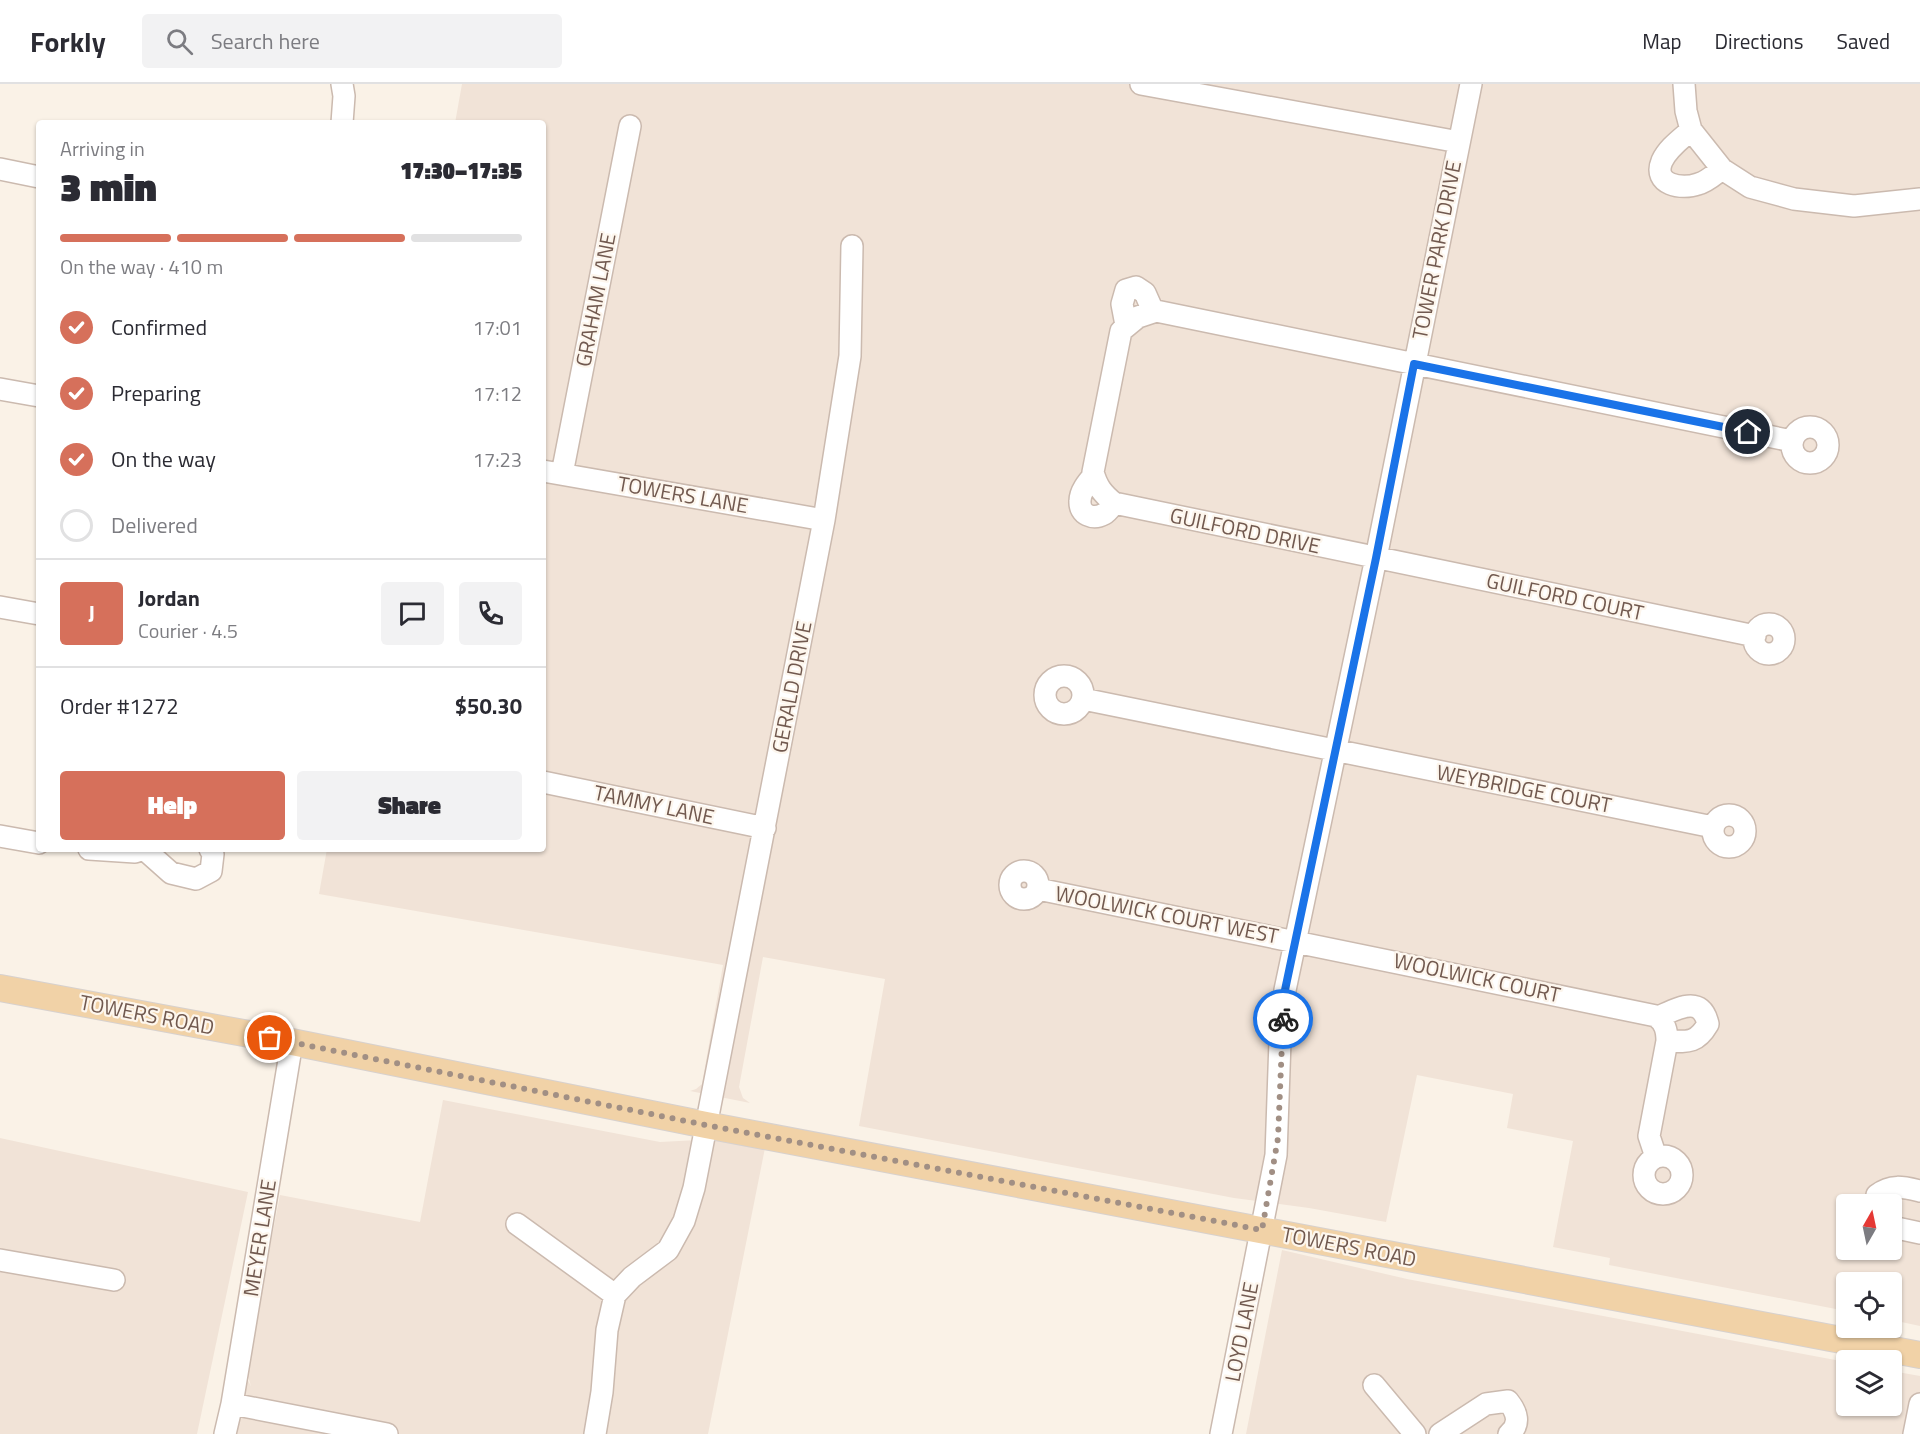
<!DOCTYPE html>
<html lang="en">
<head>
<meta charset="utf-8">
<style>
  :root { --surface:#fff; --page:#f2f2f3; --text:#2b2b33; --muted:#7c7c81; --line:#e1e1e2; --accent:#d6705b }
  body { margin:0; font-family:"Titillium Web",sans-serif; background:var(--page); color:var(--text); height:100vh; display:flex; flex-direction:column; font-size:22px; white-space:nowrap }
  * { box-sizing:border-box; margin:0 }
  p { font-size:20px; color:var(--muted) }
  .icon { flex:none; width:33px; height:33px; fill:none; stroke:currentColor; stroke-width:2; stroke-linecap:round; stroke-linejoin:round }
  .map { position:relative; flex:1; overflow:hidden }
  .drawer { position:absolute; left:36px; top:36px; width:510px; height:732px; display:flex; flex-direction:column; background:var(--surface); border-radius:6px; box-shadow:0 2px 4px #0004 }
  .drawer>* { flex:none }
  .needle { width:39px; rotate:9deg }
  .buttons { position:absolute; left:1836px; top:1110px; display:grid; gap:12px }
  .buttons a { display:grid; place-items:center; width:66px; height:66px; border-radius:6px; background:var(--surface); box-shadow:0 2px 4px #0004; font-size:30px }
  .pin { position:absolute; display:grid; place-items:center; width:51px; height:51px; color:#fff; margin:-26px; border:3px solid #fff; border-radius:50%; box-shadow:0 2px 6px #0007 }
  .courier { position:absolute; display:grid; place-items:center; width:60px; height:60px; margin:-30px; border:4px solid #1a73e8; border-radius:50%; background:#fff; color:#222; box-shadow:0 2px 8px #0007 }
  .summary em { font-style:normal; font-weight:800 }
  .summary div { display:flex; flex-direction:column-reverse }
  .summary { display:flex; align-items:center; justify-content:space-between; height:102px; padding:0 24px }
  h1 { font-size:39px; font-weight:800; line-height:45px }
  .bar { display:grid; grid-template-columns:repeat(4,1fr); gap:9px 6px; align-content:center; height:72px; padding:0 24px }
  .bar i { height:8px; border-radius:4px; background:var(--line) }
  .bar .active { background:var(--accent) }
  .bar p { grid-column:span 4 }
  .line { display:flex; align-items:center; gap:15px; padding:0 24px; border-top:2px solid var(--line) }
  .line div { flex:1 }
  .round { display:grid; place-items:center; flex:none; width:63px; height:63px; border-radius:6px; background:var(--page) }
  ol { padding:0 24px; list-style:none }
  li { display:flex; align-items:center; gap:18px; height:66px }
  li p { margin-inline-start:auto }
  li .icon { padding:6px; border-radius:50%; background:var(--accent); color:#fff; stroke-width:4 }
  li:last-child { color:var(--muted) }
  li i { width:33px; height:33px; border:3px solid var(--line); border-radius:50% }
  .primary-button { display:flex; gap:12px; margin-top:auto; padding:12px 24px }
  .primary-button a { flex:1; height:69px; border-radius:6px; background:var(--accent); color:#fff; font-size:24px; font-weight:800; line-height:69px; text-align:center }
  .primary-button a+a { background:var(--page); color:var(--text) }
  header { display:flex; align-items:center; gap:36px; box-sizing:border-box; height:84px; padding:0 30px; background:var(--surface); border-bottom:2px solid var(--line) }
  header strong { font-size:28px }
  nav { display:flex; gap:33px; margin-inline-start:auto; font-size:21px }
  .search { width:420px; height:54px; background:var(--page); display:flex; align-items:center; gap:15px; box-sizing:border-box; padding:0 21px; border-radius:6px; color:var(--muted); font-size:22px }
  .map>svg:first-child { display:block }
  .residential { fill:#f1e3d7; fill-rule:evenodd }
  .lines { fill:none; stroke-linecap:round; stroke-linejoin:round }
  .minor-casing { stroke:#cbbaaf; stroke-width:24 }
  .major-casing { stroke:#d7d1ce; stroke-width:28 }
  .minor { stroke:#fff; stroke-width:21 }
  .major { stroke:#f1d2a7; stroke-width:26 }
  .done { stroke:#a18f84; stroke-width:6; stroke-dasharray:0 10.8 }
  .route { stroke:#1a73e8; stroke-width:8 }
  .labels { text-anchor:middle; stroke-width:4.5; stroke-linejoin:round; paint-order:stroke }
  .street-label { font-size:21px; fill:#71594f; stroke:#fdf6ed }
</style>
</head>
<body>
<header>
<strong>Forkly</strong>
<div class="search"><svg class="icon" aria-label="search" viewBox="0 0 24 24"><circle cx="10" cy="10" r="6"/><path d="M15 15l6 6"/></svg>Search here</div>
<nav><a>Map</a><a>Directions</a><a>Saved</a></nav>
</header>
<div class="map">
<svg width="1920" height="1350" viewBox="0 0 1920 1350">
  <rect width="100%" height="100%" fill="#faf2e7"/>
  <path class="residential" d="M462,0h1458v1242l-28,-6v-38h-46v29l-237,-46 1,-7 -57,-11 20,-106 -66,-13 6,-34 -96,-19 -31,147 -77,-14 -75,-10 -375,-72 26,-147 -122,-22 -24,130 4,11 7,5 -60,-12 6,-2 6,-5 21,-119 -404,-71 8,-45h216v-726h-88zM1846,1120h46v46h-46z
    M443,1016l217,42 76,-4 30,5 -58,291h-471l9,-57 5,9 -5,-16 34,-175 140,27z
    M0,1054l248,54 -51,242h-197z
    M1282,1166l125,29 439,83v44h46v-35l28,5v58h-674z"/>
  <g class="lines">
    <g class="minor-casing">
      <path id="minor" d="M1141,0l318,58
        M1684,0l2,27 5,19 31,39 28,18 44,12 60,7 66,-7
        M342,39l2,-27 -2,-12
        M1691,46c-10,9 -23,18 -29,31 -10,24 20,29 36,23 9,-2 17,-10 24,-15
        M0,85l39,8
        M1126,241l-4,-21 4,-14 10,-3 9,6 8,18
        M0,305l39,7
        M1792 361a18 18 0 1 1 36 0a18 18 0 1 1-36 0Z
        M543,387l281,49
        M562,390l68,-348
        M1094,391c-6,7 -14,16 -14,26 -1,14 13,19 24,13 4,-2 7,-7 10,-11
        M0,523l39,7
        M1754 555a15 15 0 1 1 30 0a15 15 0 1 1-30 0Z
        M1755,552l-641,-133c-11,-9 -17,-16 -21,-31l28,-141 17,-14 18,-6 636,130
        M1045 611a19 19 0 1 1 38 0a19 19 0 1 1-38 0Z
        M1083,615l630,128
        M543,698l222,46
        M1713 747a16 16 0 1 1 32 0a16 16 0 1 1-32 0Z
        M0,752l39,7
        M89,765l46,3 8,-3
        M144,765l27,24 25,6 15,-8 2,-17 -3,-5
        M1010 801a14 14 0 1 1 28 0a14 14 0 1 1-28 0Z
        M1038,805l618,127c9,7 11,14 11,25l-18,95 7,21
        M1658,933c19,-8 43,-23 50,7 -11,19 -19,18 -41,17
        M1644 1091a19 19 0 1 1 38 0a19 19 0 1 1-38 0Z
        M1876,1120l1,-9c14,-11 26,-8 43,-4
        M517,1140l98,71
        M1892,1143l28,6
        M0,1176l114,20
        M1374,1301l41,49
        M232,1320l155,30
        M225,1350l7,-30 60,-362
        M595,1350l7,-42 5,-62 8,-35 17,-18 36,-27 16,-29 10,-33 130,-668 26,-164 2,-110
        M1221,1350l55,-279 4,-114 5,-51 91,-432 95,-474
        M1440,1350l46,-30 22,-3c9,11 13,23 1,33
        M1914,1350l6,-30"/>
    </g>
    <g class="major-casing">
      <path id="major" d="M0,904l292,54 414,83 1214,230"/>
    </g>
    <use href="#minor" class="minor"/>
    <use href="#major" class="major"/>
  </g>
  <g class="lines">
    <path class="done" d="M270,954l436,87 556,105 16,-92 5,-119"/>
    <path class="route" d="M1283,935l2,-29 91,-432 38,-194 334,68"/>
  </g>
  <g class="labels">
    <g class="street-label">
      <text transform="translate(1437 166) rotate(-79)" y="7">TOWER PARK DRIVE</text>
      <text transform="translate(596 216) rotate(-79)" y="7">GRAHAM LANE</text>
      <text transform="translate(683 411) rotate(10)" y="7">TOWERS LANE</text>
      <text transform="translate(1245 447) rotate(12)" y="7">GUILFORD DRIVE</text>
      <text transform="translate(1565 513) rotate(12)" y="7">GUILFORD COURT</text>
      <text transform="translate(792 603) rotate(-79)" y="7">GERALD DRIVE</text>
      <text transform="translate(1524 705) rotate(11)" y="7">WEYBRIDGE COURT</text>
      <text transform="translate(654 721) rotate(12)" y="7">TAMMY LANE</text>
      <text transform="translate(1167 831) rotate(11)" y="7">WOOLWICK COURT WEST</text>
      <text transform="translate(1477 894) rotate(12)" y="7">WOOLWICK COURT</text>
      <text transform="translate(147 931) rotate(11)" y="7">TOWERS ROAD</text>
      <text transform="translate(260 1154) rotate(-81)" y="7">MEYER LANE</text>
      <text transform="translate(1349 1163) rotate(11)" y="7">TOWERS ROAD</text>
      <text transform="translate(1242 1248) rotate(-79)" y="7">LOYD LANE</text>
    </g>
  </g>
</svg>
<div class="buttons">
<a><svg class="needle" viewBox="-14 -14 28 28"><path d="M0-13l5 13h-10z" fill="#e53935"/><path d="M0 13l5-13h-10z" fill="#7c7c81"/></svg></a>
<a><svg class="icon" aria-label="locate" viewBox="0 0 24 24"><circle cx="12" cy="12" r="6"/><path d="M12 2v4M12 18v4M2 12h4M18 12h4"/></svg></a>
<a><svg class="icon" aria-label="layers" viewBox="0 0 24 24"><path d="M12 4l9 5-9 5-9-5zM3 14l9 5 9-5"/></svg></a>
</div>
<div class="pin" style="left:270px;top:954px;background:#ea580c"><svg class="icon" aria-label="bag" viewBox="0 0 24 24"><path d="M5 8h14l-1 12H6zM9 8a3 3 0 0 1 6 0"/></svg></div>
<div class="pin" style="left:1748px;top:348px;background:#1f2937"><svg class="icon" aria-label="home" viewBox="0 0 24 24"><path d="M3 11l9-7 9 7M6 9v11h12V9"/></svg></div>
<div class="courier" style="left:1283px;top:935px"><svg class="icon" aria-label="bike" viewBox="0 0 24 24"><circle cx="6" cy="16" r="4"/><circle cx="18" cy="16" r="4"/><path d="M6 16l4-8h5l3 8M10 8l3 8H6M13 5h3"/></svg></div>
<section class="drawer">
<div class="summary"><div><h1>3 min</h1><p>Arriving in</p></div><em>17:30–17:35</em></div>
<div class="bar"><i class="active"></i><i class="active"></i><i class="active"></i><i></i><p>On the way · 410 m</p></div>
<ol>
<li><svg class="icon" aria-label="check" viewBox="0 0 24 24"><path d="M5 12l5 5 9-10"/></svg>Confirmed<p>17:01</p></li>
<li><svg class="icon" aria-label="check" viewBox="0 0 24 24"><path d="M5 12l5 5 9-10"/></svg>Preparing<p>17:12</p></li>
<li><svg class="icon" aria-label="check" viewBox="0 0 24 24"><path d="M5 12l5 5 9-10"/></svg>On the way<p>17:23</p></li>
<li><i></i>Delivered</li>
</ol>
<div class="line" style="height:108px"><b class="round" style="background:var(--accent);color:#fff">J</b><div><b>Jordan</b><p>Courier · 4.5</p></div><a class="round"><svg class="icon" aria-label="chat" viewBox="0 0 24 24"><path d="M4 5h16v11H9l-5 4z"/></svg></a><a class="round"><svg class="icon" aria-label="phone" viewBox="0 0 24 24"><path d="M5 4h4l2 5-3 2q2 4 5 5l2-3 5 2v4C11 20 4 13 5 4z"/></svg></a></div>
<div class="line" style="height:78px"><div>Order #1272</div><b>$50.30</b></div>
<div class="primary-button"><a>Help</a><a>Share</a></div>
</section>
</div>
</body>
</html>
